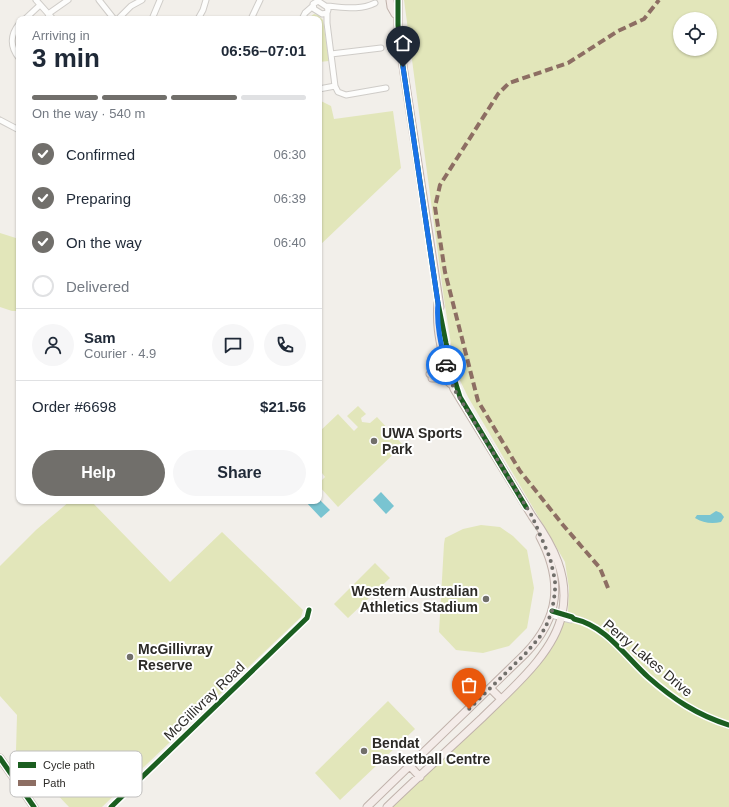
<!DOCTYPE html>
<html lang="en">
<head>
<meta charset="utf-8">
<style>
  :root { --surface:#fff; --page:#f6f6f7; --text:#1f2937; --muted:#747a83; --line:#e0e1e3; --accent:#716f6b }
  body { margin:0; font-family:Helvetica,sans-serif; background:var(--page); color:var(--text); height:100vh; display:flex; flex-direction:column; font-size:15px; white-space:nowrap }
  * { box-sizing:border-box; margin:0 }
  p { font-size:13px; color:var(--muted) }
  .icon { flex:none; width:22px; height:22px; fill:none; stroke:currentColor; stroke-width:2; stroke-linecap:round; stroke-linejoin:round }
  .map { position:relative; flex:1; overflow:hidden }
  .side { position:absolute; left:16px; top:16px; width:306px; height:488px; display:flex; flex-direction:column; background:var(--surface); border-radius:8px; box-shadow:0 1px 3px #0004 }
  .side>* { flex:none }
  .tools { position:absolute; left:673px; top:12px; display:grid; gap:8px }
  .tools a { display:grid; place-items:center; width:44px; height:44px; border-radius:50%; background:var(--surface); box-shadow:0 1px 3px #0004; font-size:20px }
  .pin { position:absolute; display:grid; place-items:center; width:34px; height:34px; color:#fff; margin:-41px -17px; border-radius:50% 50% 50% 0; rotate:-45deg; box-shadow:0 0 4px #0007 }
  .pin .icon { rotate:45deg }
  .courier { position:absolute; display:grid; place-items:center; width:40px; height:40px; margin:-20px; border:3px solid #1a73e8; border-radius:50%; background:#fff; color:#222; box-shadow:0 1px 5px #0007 }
  .headline em { font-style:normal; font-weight:700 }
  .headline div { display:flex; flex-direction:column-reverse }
  .headline { display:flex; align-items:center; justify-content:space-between; height:68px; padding:0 16px }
  h1 { font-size:26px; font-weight:700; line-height:30px }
  .bar { display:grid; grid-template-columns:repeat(4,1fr); gap:6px 4px; align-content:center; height:48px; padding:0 16px }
  .bar i { height:5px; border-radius:3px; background:var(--line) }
  .bar .selected { background:var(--accent) }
  .bar p { grid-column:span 4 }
  .line { display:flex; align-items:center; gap:10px; padding:0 16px; border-top:1px solid var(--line) }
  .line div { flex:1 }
  .round { display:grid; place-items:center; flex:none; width:42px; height:42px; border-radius:21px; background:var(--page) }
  ol { padding:0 16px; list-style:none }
  li { display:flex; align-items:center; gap:12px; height:44px }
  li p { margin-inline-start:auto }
  li .icon { padding:4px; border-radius:50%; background:var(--accent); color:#fff; stroke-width:4 }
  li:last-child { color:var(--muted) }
  li i { width:22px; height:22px; border:2px solid var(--line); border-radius:50% }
  .action { display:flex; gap:8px; margin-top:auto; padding:8px 16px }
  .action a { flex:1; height:46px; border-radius:24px; background:var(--accent); color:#fff; font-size:16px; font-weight:700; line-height:46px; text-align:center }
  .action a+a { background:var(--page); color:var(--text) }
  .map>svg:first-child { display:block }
  .green { fill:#e2e6ba; fill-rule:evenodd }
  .water { fill:#79c4d1 }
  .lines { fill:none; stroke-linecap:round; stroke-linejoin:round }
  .minor-casing { stroke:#cfccc8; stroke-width:7 }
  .major-casing { stroke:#c0b2ab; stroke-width:9 }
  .minor { stroke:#fdfdfc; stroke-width:5 }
  .major { stroke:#f4ece9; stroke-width:7 }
  .quiet { stroke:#8d6e63; stroke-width:4; stroke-dasharray:8 4; stroke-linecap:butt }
  .cycleway-casing { stroke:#fff; stroke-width:8 }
  .cycleway { stroke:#1b5e20; stroke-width:5 }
  .done { stroke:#716f6b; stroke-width:4; stroke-dasharray:0 7.2 }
  .route { stroke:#1a73e8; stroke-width:5 }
  .poi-dot { fill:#716f6b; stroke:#fff; stroke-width:1.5 }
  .labels { text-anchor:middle; stroke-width:4; stroke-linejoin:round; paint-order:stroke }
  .poi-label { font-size:14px; font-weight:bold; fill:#2c2a27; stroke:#fff; text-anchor:start }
  .street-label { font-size:14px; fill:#2c2a27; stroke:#fff }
  .key { fill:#fff; stroke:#c0bfbe; stroke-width:1 }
  .key-label { font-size:11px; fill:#2c2a27 }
</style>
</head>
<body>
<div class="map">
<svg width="729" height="807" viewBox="0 0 729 807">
  <rect width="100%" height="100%" fill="#f2efea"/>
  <path class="green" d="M404,0h325v723c-29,-10 -53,-23 -76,-44 -16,-15 -29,-35 -47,-48 -12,-8 -26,-13 -38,-19l1,-24 -4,-26 -97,-165 -13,-27 -11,-71zM680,19h30v30h-30z
    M314,14l4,1 5,5 6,41 -10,1v-43h-12z
    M319,100l12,6 3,13 59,-8 8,57 -82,78z
    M0,233l19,6v72h-7l-12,-4z
    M358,406l8,8 -5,4 1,4 8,1 7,-6 26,28 -65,62 -19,-21v-3l6,-6 -6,-8 1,-6 2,-4 -3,-4v-23l19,-18 16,17 4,-4 -11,-11z
    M70,501h21l79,81 52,-50 81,78 -2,7 -199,190h-33l-53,-56 1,-36 -17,-19v-130l36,-36z
    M481,525l19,2 13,9 14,14 7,38 -7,40 -18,18 -26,7 -27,-3 -17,-18 5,-88 1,-6 18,-9z
    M375,563l15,15 -42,40 -14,-14z
    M564,621c17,0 30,10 43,19 25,24 49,52 79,70 14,8 28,13 43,18v79h-338l49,-45 111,-112z
    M388,701l27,28 -75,71 -25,-27z"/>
  <path class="water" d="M381,492l13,14 -8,8 -13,-14z
    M319,499l11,11 -9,8 -16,-17h14z
    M716,511l5,2 3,4 -3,5c-9,2 -18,1 -26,-4l2,-3h13z"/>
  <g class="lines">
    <g class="minor-casing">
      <path id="minor" d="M36,0l17,19
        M99,0l15,19
        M318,1l9,6 1,3 -1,3 -5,1 -8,-5 -1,-5z
        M326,6c17,1 33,5 49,-3
        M48,14l20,-14
        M25,19l15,-14
        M118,19l13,-13 11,-6
        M152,19l8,-19
        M198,19l5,-9 3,-10
        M251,19l9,-19
        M302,19l3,-6 8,-7
        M19,24c-9,11 -9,23 0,34
        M331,54l50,-6
        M335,86l3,6 8,3 40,-7
        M319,89l16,-3 -8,-63v-10
        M0,120l19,10
        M552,611l20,6 2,2c32,7 51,37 74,58 25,22 49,38 81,48
        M551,615l20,5 3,-1
        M111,807l196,-189 2,-8"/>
    </g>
    <g class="major-casing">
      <path id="major" d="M390,0l1,7 4,7
        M398,0v25l3,28 39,254
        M445,341l6,27
        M430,374l10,-11 3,-10
        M432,378h12l7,6
        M490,688l11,11
        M0,758l34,49
        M410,766l10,11
        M367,807l158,-153c35,-36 38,-73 15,-117
        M387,807c31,-30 63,-59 95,-89 28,-28 72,-64 80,-104 8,-37 -9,-69 -30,-98l-78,-127c-10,-27 -19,-57 -16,-86"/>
    </g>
    <use href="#minor" class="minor"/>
    <use href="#major" class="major"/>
    <path class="quiet" d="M608,588l-8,-20 -37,-43 -43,-54 -42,-70 -33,-129 -10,-65 5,-22 58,-91 11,-11 59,-20 50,-32 26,-12 15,-19"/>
    <g class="cycleway-casing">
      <path id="cycleway" d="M398,0v25l3,28 37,250 8,40 9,38 5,16 66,110
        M552,611l20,6 2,2c32,7 51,37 74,58 25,22 49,38 81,48
        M0,758l34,49
        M111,807l196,-189 2,-8"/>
    </g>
    <use href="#cycleway" class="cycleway"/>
  </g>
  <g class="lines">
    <path class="done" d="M446,365l8,24 78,127 18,42 5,22v12l-3,19 -6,15 -7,12 -14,16 -56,55"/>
    <path class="route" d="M403,67l35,236c-2,21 3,42 8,62"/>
  </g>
  <g class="poi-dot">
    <circle cx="374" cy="441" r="4"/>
    <circle cx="486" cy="599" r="4"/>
    <circle cx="130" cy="657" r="4"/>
    <circle cx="364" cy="751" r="4"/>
  </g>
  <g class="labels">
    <g class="poi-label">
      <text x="382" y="438">UWA Sports<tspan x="382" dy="16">Park</tspan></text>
      <text x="478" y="596" text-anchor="end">Western Australian<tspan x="478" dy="16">Athletics Stadium</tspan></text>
      <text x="138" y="654">McGillivray<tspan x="138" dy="16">Reserve</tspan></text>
      <text x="372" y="748">Bendat<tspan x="372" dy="16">Basketball Centre</tspan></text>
    </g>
    <g class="street-label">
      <text transform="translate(648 658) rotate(40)" y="5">Perry Lakes Drive</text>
      <text transform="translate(204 701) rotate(-44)" y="5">McGillivray Road</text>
    </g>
  </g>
  <rect x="10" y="751" width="132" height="46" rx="6" class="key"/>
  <rect x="18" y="762" width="18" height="6" fill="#1b5e20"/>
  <rect x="18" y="780" width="18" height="6" fill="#8d6e63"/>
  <g class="key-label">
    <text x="43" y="769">Cycle path</text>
    <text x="43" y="787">Path</text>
  </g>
</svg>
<div class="tools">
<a><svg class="icon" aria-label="locate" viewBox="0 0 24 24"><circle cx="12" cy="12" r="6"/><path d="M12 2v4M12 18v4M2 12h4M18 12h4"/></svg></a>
</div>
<div class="pin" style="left:469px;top:709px;background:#ea580c"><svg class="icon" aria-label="bag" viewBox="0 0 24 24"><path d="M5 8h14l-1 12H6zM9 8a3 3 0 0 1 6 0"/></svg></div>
<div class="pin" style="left:403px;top:67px;background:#1f2937"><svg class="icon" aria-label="home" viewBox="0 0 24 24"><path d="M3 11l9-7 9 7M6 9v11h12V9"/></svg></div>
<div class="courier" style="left:446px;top:365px"><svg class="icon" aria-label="car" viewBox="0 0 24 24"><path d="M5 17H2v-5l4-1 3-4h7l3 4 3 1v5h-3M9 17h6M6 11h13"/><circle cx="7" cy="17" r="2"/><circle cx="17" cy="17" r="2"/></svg></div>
<section class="side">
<div class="headline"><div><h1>3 min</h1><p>Arriving in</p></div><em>06:56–07:01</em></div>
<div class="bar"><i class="selected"></i><i class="selected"></i><i class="selected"></i><i></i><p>On the way · 540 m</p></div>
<ol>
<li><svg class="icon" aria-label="check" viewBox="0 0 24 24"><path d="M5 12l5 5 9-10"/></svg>Confirmed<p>06:30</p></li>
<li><svg class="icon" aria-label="check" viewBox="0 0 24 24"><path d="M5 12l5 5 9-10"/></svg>Preparing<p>06:39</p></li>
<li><svg class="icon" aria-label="check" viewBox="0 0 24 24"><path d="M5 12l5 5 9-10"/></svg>On the way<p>06:40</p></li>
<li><i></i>Delivered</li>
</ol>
<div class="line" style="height:72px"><a class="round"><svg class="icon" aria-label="person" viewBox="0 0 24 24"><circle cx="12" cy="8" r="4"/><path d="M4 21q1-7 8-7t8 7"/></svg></a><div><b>Sam</b><p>Courier · 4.9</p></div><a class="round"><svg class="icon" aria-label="chat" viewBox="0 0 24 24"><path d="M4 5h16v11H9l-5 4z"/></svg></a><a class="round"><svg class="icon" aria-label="phone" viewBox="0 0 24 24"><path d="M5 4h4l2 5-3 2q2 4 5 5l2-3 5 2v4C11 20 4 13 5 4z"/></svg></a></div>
<div class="line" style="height:52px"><div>Order #6698</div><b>$21.56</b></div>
<div class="action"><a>Help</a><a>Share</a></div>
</section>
</div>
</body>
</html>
